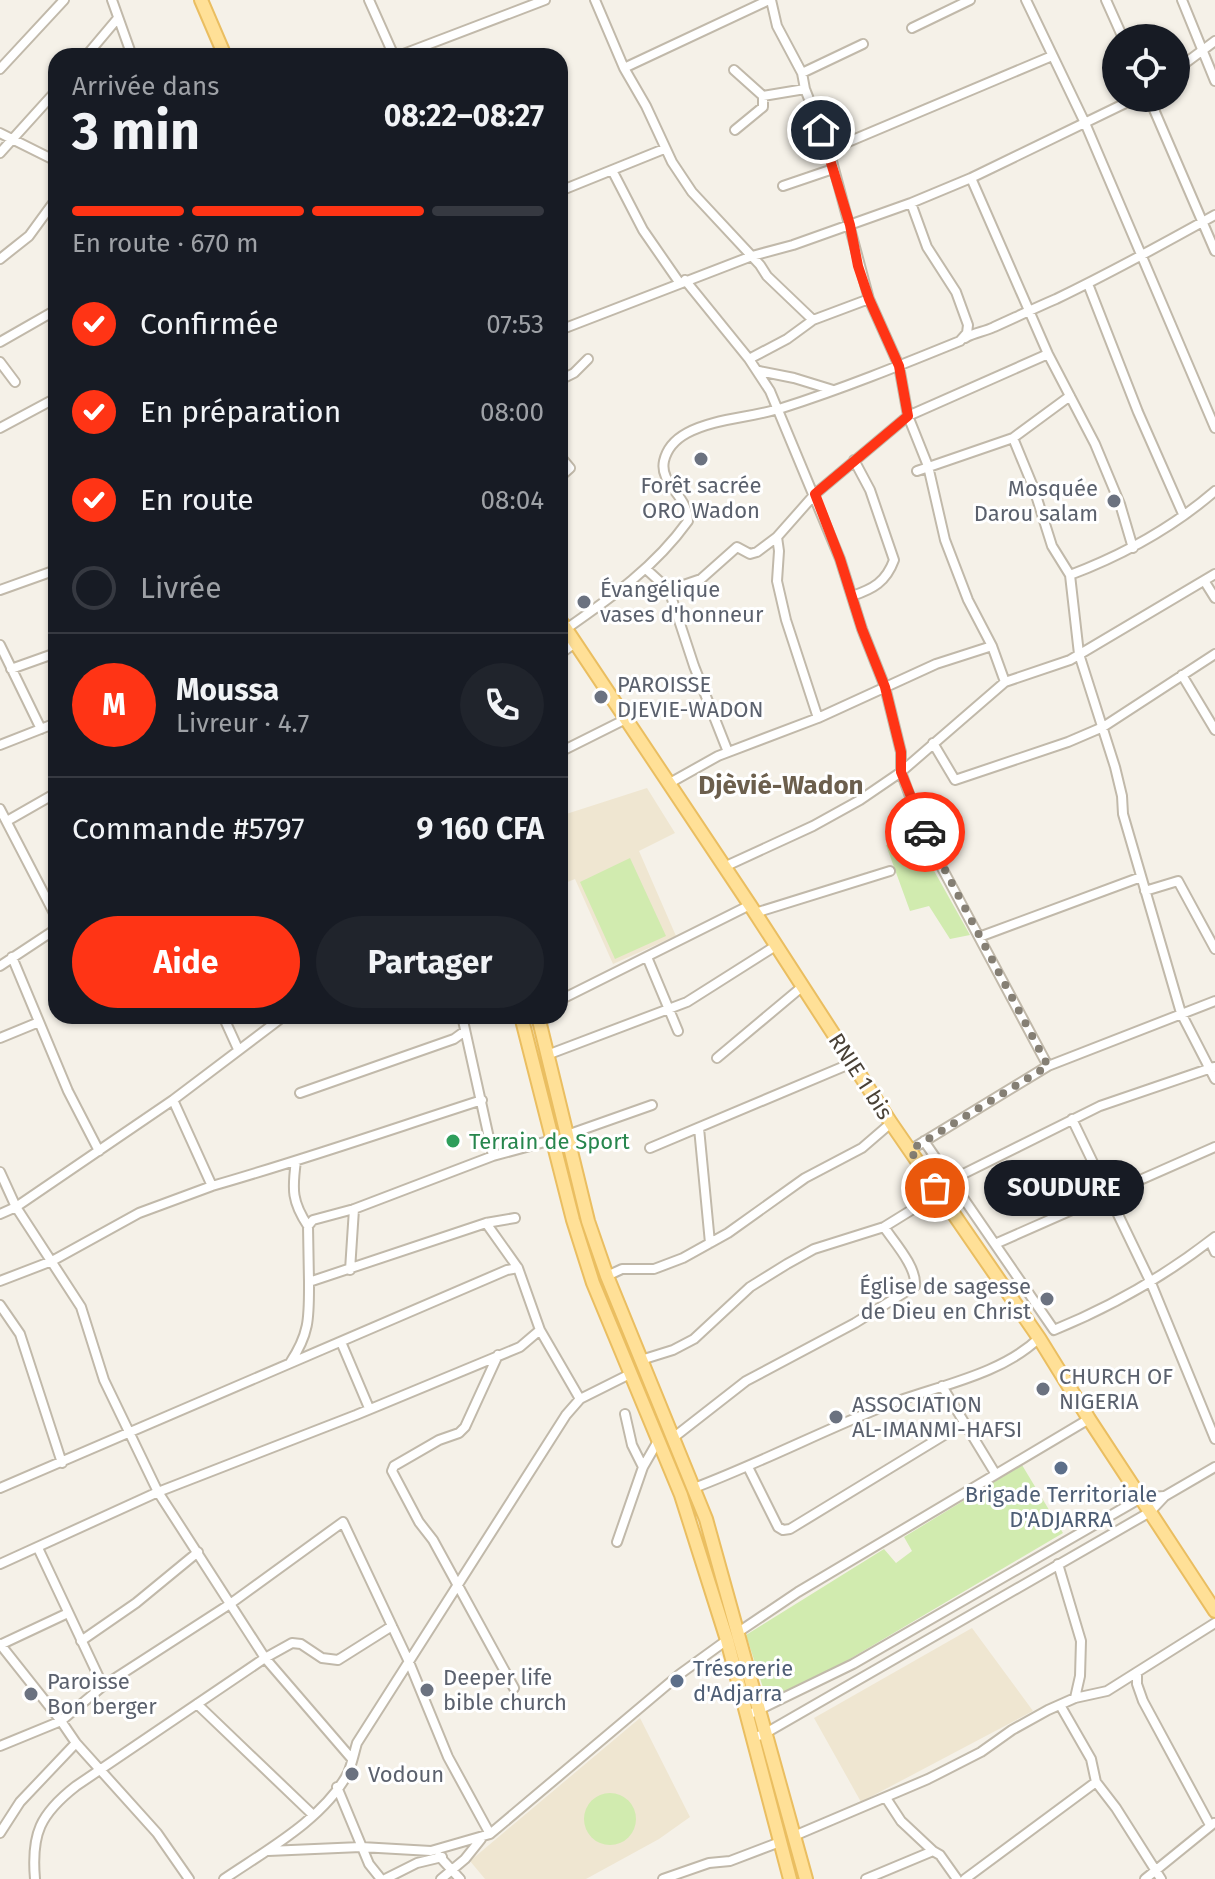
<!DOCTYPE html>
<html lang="fr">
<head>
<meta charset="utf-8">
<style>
  :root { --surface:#171b24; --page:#20242c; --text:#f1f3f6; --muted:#9ea1a6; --line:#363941; --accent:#ff3415 }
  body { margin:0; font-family:"Fira Sans",sans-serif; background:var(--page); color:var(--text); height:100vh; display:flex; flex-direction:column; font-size:30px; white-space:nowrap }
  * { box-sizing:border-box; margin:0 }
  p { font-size:26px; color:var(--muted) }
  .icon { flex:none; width:44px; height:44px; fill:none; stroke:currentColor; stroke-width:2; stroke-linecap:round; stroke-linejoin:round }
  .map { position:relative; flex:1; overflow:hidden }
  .drawer { position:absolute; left:48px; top:48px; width:520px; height:976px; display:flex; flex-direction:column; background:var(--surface); border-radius:24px; box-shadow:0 2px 6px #0004 }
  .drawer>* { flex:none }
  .fabs { position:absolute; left:1102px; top:24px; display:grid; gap:16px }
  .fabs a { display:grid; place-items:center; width:88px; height:88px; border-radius:50%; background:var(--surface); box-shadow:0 2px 6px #0004; font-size:40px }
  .pin { position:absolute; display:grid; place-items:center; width:68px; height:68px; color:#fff; margin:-34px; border:4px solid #fff; border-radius:50%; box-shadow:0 2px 8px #0007 }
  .courier { position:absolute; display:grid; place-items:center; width:80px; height:80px; margin:-40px; border:6px solid #ff3415; border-radius:50%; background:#fff; color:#222; box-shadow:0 2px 10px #0007 }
  .bubble { position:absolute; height:56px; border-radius:28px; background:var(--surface); box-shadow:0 2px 6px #0004; font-size:26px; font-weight:700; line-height:56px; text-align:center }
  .head em { font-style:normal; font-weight:700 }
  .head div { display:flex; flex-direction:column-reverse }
  .head { display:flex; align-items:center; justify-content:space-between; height:136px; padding:0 24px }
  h1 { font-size:52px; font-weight:700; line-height:60px }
  .bar { display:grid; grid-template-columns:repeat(4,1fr); gap:12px 8px; align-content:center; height:96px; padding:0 24px }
  .bar i { height:10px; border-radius:6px; background:var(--line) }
  .bar .active { background:var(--accent) }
  .bar p { grid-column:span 4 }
  .line { display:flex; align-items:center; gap:20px; padding:0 24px; border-top:2px solid var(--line) }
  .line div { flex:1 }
  .round { display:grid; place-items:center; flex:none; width:84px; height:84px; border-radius:42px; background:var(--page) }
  ol { padding:0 24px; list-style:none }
  li { display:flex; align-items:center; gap:24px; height:88px }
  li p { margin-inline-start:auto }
  li .icon { padding:8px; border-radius:50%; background:var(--accent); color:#fff; stroke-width:4 }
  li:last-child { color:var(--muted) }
  li i { width:44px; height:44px; border:4px solid var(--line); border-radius:50% }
  .button { display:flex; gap:16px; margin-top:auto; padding:16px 24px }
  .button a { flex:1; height:92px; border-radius:48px; background:var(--accent); color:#fff; font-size:32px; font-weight:700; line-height:92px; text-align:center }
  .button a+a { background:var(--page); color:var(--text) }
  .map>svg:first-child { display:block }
  .education { fill:#efe6d1 }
  .green { fill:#d1ebaf }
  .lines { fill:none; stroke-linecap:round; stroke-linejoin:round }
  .minor-casing { stroke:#c1b9aa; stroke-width:12 }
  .primary-casing { stroke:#eabe61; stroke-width:16 }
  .minor { stroke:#fff; stroke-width:8 }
  .primary { stroke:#ffe097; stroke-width:12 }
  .done { stroke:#857f74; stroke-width:8; stroke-dasharray:0 14.4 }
  .route { stroke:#ff3415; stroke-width:10 }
  .worship-dot { fill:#6b7280; stroke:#fff; stroke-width:3 }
  .leisure-dot { fill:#2e9e5b; stroke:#fff; stroke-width:3 }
  .service-dot { fill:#5c6f8a; stroke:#fff; stroke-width:3 }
  .labels { text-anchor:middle; stroke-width:6; stroke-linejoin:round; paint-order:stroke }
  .worship-label { font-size:22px; fill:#5b616d; stroke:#fff; text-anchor:start }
  .street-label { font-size:22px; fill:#494136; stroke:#fff }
  .leisure-label { font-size:22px; fill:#27864d; stroke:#fff; text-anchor:start }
  .service-label { font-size:22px; fill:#4e5e75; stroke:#fff }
  .quarter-label { font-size:26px; font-weight:bold; fill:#6c5f4d; stroke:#fff }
</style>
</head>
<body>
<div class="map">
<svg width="1215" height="1879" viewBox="0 0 1215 1879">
  <rect width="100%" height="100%" fill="#f5f1e8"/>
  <path class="education" d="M647,788l28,45 -36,18 37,85 -63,28 -38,-85 -15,6v-69z
    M972,1628l61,83 -172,91 -47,-84z
    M640,1718l50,99 -31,22 -73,40h-101l-15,-18z"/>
  <path class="green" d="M914,835l56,100 -20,4 -21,-33 -19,5 -24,-66z
    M630,858l36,78 -51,23 -35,-77z
    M1022,1465l41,68 -220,130 -76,37 -21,-65 138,-86 12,14 16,-12 -8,-14z
    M584 1819a26 26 0 1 1 52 0a26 26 0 1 1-52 0Z"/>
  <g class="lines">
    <g class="minor-casing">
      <path id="minor" d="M112,0l20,56
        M369,0l25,56
        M595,0l29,68 22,38 26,56 20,30 68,73 7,11 46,44
        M771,0l6,26 25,47 3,16 24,61 40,149 30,67 9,50 20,50 17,74 23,60 24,46 13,36
        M1026,0l59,123 130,305
        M1106,0l17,38
        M1182,0l33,81
        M912,28l58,-28
        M86,56l32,-38
        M398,56l147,-56
        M624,68l145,-68
        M0,69l64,-69
        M734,70l29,26 42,-7
        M1176,70l39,-29
        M802,73l61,-29
        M1149,98l66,153
        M735,130l28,-23v-11
        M0,133l56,28
        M829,150l223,-94
        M0,153l56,-62
        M613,172l30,58 36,52
        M971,178l77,176 47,90 25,60 13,44
        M783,186l50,-17
        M560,191l104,-42
        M0,259l29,-23 27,-37
        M685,280l64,79 21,32 70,168 22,70 23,58 16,65v20l11,30 22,51 114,213
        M1088,284l50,128 45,102
        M560,330l192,-74 41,-11 118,-42 60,-25 165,-80
        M965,338c10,-6 19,-6 29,-11 20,-9 41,-19 62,-28 54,-26 107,-55 159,-84
        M0,342l56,-32
        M749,359l38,-20 26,-19 56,-21
        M0,362l15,20
        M759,371l35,7 39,12
        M560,380l14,-7 14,-14
        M0,428l56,-30
        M1013,438l21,51 18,57 18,29 9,79 36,113 7,29 1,18 58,199 34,66
        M560,456l10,12 -10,9
        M917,471l96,-33 57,-42
        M777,537l2,14 -2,30 9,39 32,98
        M646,569l23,21 25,76 34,86
        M1070,575c53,-20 102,-47 145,-84
        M1205,582l10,16
        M0,590l56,-20
        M669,590l32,-11 36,-32 13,7 7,-2 20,-15 38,-43 93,-78 140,-62
        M852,596c21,-7 34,-14 42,-36l-24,-70 -16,-30
        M566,629c46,-32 89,-62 122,-108 0,-26 -29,-37 -24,-60 3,-13 12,-22 23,-28 28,-15 64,-15 95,-25 60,-19 119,-43 178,-67l7,-8 1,-8 -12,-33 -29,-45 -16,-44
        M0,645l41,84
        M560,654l15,-11
        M11,669l45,-16
        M1182,675l33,55
        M933,743l22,37 113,-38 35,-15 112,-73
        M0,745l56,-22
        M560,752l66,-33
        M668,784l50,-28 100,-38 118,-54 56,-18
        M0,809l56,108
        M7,821l49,-28
        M724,867l89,-41 47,-26 41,-28 104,-90 65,-22 145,-86
        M1145,891l33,-10 37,68
        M755,913l135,-42
        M979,937l162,-60
        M12,957l56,134 31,60
        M647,957l31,74
        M0,966l56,-37
        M560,1000l190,-95
        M223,1016l15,33
        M462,1016l31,140 59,-16
        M0,1038l39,-16
        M547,1055l140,-53 90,-57
        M717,1058l86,-72
        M300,1093l154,-54 11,-8
        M173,1100l39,86c91,-26 180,-57 270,-86
        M1072,1119l79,164 64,156
        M699,1128l11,115
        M567,1135l85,-30
        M924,1141l130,189c59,-24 111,-54 161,-93
        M650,1148l202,-85
        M910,1150l138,-84 167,-65
        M296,1161c-4,29 -4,41 12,65
        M0,1172l16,35 65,100 23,73 54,112 107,166 87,101
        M935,1188l165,-82 114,-39
        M0,1214l16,-7 157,-107 111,-84
        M486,1223l32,45 22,62 40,69
        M1210,1241l5,11
        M995,1244l220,-97
        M350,1270l4,-61
        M607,1276l15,-7h32l29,-11 45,-25 77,-55 57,-30 29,-25
        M0,1281l52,-20 87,-48 73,-27
        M309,1282l-1,-56 5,-6 41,-11 139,-53
        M0,1305l20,29 42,129
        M341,1342l28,66
        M498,1355l-33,72 -6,6 -20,7 -45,26 -2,5 27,51 14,18 81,148
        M641,1360l32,-10 21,-11 56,-52 37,-23 27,-15 70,-22 55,-34
        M290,1363c20,-30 19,-46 19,-81l177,-59 29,-5
        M942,1386l53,87
        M625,1414l7,31 11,22
        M673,1438l73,-57 109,-58 60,-37c2,-19 -21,-44 -31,-59
        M748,1467l30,60 5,3 7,-1 174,-106
        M0,1488l507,-218 11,-2
        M694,1488c66,-25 128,-57 193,-83 49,-19 114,-30 152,-67
        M617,1542l26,-75 15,-26
        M38,1548l65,138
        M0,1564l158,-72 198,-77 164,-68 20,-17
        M1058,1564l23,77 -1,35 -5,22
        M737,1633l61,-41 291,-173
        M81,1641l55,-38 62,-51
        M0,1644l61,77 15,22 81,90 32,46
        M0,1645l68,-32
        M1137,1673v11l6,17 67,124
        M197,1704l116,111
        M1060,1705l31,54 5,23 20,26 45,71
        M746,1716l107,-52 288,-166 23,-2
        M752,1738l12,-4 386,-222 15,-16 50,-29
        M0,1746l61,-25 42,-35 127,-82 113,-82 66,140 39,95 42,77
        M337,1787l32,77 12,15
        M886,1798l15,23 32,30
        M0,1833l20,-31 56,-59
        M794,1836l134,-57 53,-27 31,-22 36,-20 27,-12 32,-7 108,-68
        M268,1851l93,-4 70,4 59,-17 190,-160 47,-34
        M439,1856l21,23
        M35,1879c-4,-45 5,-65 41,-93l189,-128 27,-15 9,1 21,14 16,2 54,-34
        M224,1879c41,-28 100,-60 124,-106 4,-9 6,-20 9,-30l209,-328 14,-16 50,-25
        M385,1879l32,-16 25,-6
        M441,1879l24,-20 16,-20
        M663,1879l46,-16 21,-2 50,-19
        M866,1879l67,-28 7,4 17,24
        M965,1879l131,-97
        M1145,1879l69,-56"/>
    </g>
    <g class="primary-casing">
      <path id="primary" d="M201,0l24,56
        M560,620l190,285 141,218 148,215 50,81 126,192
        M521,1016l52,204 20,63 88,212 46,145 63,239
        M538,1016l50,205 19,55 99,243 100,360"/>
    </g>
    <use href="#minor" class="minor"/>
    <use href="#primary" class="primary"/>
  </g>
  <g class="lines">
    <path class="done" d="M925,832l123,234 -138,84 25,38"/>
    <path class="route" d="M821,130l29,95 8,41 11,33 30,67 9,50 -93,78 25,65 22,70 23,58 16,65v20l24,60"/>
  </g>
  <g class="worship-dot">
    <circle cx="701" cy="459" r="8"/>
    <circle cx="1114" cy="501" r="8"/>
    <circle cx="584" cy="602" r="8"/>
    <circle cx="601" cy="697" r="8"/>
    <circle cx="1047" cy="1299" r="8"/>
    <circle cx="1043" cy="1389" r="8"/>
    <circle cx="836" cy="1417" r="8"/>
    <circle cx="427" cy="1690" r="8"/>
    <circle cx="31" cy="1694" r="8"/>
    <circle cx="352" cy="1774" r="8"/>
  </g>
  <circle class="leisure-dot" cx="453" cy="1141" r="8"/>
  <g class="service-dot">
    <circle cx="1061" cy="1468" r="8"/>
    <circle cx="677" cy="1681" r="8"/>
  </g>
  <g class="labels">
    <g class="worship-label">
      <text x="701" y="493" text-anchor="middle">Forêt sacrée<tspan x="701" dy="25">ORO Wadon</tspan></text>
      <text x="1098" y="496" text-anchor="end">Mosquée<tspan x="1098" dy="25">Darou salam</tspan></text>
      <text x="600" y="597">Évangélique<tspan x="600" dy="25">vases d'honneur</tspan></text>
      <text x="617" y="692">PAROISSE<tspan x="617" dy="25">DJEVIE-WADON</tspan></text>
      <text x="1031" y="1294" text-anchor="end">Église de sagesse<tspan x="1031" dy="25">de Dieu en Christ</tspan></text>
      <text x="1059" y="1384">CHURCH OF<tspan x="1059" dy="25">NIGERIA</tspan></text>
      <text x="852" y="1412">ASSOCIATION<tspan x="852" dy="25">AL-IMANMI-HAFSI</tspan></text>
      <text x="443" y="1685">Deeper life<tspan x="443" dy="25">bible church</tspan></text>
      <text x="47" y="1689">Paroisse<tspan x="47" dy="25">Bon berger</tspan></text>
      <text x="368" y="1782">Vodoun</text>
    </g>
    <g class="street-label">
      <text transform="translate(861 1076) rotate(57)" y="8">RNIE 1 bis</text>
    </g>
    <g class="leisure-label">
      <text x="469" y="1149">Terrain de Sport</text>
    </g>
    <g class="service-label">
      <text x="1061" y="1502">Brigade Territoriale<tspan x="1061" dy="25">D'ADJARRA</tspan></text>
      <text x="693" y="1676" text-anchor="start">Trésorerie<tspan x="693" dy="25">d'Adjarra</tspan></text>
    </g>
    <g class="quarter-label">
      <text x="781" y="794">Djèvié-Wadon</text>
    </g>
  </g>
</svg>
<div class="fabs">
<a><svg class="icon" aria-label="locate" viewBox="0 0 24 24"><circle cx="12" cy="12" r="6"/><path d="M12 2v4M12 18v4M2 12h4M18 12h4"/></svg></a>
</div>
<div class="pin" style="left:935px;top:1188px;background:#ea580c"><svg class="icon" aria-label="bag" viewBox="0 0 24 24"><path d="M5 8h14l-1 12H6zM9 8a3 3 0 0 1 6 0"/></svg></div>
<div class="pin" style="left:821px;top:130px;background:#1f2937"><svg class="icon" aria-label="home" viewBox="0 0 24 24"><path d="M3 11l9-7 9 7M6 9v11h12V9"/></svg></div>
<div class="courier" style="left:925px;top:832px"><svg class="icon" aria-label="car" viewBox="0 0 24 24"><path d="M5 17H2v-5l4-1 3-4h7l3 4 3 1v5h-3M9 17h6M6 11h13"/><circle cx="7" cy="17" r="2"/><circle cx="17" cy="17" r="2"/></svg></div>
<div class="bubble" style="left:984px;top:1160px;width:160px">SOUDURE</div>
<section class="drawer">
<div class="head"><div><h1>3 min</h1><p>Arrivée dans</p></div><em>08:22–08:27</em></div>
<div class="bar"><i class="active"></i><i class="active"></i><i class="active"></i><i></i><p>En route · 670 m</p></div>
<ol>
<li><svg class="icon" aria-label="check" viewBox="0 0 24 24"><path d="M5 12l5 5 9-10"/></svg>Confirmée<p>07:53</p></li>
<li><svg class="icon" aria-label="check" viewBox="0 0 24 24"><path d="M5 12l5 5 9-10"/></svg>En préparation<p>08:00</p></li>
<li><svg class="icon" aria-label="check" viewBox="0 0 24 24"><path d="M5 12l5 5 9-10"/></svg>En route<p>08:04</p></li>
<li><i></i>Livrée</li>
</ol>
<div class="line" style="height:144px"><b class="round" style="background:var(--accent);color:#fff">M</b><div><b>Moussa</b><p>Livreur · 4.7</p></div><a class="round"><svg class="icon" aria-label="phone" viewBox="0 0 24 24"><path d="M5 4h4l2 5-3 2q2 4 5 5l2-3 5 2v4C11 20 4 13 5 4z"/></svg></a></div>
<div class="line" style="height:104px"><div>Commande #5797</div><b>9 160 CFA</b></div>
<div class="button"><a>Aide</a><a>Partager</a></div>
</section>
</div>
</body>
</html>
